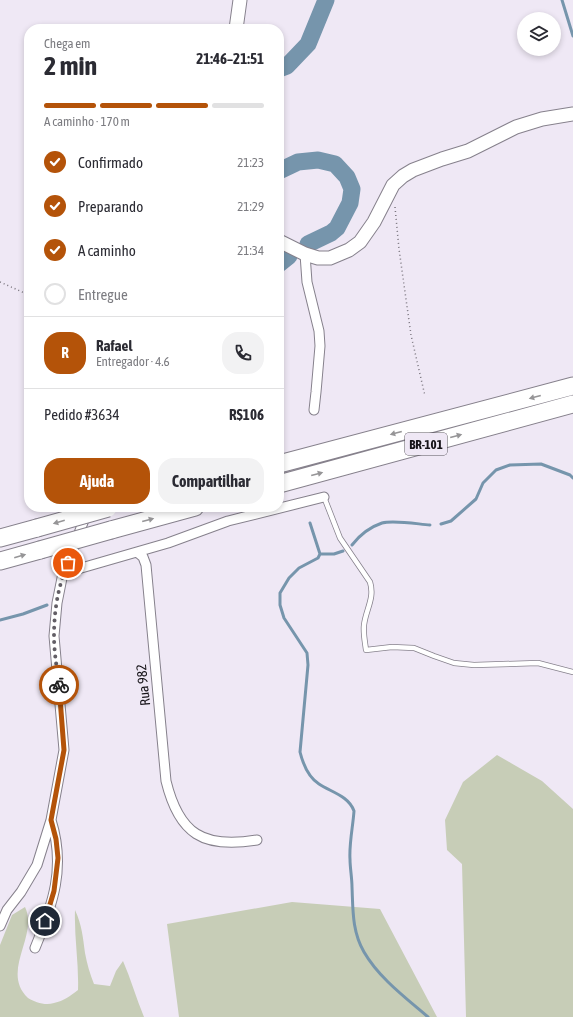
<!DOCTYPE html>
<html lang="pt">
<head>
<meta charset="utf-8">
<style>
  :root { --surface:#fff; --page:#f2f2f3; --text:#2b2b33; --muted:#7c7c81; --line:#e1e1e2; --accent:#b45309 }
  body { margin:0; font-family:"Asap Condensed",sans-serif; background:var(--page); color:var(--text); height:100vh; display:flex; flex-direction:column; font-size:15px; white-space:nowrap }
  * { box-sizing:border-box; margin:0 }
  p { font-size:13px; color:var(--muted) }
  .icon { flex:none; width:22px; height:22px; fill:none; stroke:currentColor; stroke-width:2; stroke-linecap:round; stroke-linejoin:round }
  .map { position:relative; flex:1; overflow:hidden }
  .panel { position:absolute; left:24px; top:24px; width:260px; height:488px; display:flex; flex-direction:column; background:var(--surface); border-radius:16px; box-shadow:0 2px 6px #0003 }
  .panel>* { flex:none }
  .controls { position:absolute; left:517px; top:12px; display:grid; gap:8px }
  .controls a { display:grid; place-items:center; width:44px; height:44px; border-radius:50%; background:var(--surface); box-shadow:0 2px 6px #0003; font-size:20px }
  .pin { position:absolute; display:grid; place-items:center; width:34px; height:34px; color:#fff; margin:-17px; border:2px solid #fff; border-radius:50%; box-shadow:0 1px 4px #0007 }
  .courier { position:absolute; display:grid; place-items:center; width:40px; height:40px; margin:-20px; border:3px solid #b45309; border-radius:50%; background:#fff; color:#222; box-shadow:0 1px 5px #0007 }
  .head em { font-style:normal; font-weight:700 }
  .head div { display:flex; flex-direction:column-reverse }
  .head { display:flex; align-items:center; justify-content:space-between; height:68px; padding:0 20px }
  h1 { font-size:26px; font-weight:700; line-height:30px }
  .bar { display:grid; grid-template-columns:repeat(4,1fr); gap:6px 4px; align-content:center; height:48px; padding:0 20px }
  .bar i { height:5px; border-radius:3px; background:var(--line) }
  .bar .current { background:var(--accent) }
  .bar p { grid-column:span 4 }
  .line { display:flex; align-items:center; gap:10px; padding:0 20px; border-top:1px solid var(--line) }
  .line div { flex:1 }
  .round { display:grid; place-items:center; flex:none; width:42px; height:42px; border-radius:16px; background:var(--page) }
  ol { padding:0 20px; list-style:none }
  li { display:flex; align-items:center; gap:12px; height:44px }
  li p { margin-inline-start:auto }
  li .icon { padding:4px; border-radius:50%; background:var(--accent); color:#fff; stroke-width:4 }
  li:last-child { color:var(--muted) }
  li i { width:22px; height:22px; border:2px solid var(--line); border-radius:50% }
  .cta { display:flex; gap:8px; margin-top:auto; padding:8px 20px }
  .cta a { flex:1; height:46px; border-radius:16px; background:var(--accent); color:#fff; font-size:16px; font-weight:700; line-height:46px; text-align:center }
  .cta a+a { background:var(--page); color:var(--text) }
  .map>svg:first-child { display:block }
  .green { fill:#c7cdb7 }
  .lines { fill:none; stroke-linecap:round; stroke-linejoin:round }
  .stream { stroke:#7695ac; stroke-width:3 }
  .river { stroke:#7695ac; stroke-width:17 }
  .lane-casing { stroke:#86818c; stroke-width:6 }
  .street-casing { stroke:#86818c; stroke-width:11 }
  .secondary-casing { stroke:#86818c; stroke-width:15 }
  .highway-casing { stroke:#86818c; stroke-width:19 }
  .path { stroke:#7a757e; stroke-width:1.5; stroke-dasharray:1 3; stroke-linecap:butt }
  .lane { stroke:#fff; stroke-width:4.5 }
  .street { stroke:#fff; stroke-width:9 }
  .secondary { stroke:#fff; stroke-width:13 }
  .highway { stroke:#fff; stroke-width:17 }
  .highway-bridge-casing { stroke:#86818c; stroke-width:19; stroke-linecap:butt }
  .highway-bridge { stroke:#fff; stroke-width:17 }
  .oneway { fill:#969597 }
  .done { stroke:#625e65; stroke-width:4; stroke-dasharray:0 7.2 }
  .route { stroke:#b45309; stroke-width:5 }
  .labels { text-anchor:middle; stroke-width:3; stroke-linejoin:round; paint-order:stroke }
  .shield { fill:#efe8f5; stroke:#57535a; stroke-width:1 }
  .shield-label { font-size:13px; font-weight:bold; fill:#161318 }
  .street-label { font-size:14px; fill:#161318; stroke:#efe8f5 }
</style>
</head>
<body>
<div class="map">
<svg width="573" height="1017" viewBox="0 0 573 1017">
  <rect width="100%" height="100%" fill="#efe8f5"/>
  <path class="green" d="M497,755l45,26 31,28v208h-107l-4,-153 -15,-14 -2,-30 18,-38z
    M292,902l88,7 57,108h-258l-12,-93z
    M25,907c14,29 -25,64 3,91 7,4 17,8 26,5 10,-2 16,-7 24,-13 1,-27 -4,-53 -3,-80 7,15 8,28 10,43 2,11 5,21 9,31l16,2 6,-15 7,-10c8,18 13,37 21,56h-144v-72l12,-30z"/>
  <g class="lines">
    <path class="stream" d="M562,0l11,36
      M310,523l10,31 -2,4 -19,10 -10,10 -9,15v12l4,13 23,35 1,12 -8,87c3,12 8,25 19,32 12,8 30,12 35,27 -1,15 -5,33 -4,48 0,9 2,19 2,28 1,23 0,44 12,65 15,26 42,46 64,65
      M441,524l10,-3 25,-22 7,-16 13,-13 14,-5 31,-1 29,11 3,3
      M352,545c7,-9 18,-18 30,-22 12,-3 35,1 48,2
      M320,554h14l9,-3
      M0,620l23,-6 24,-9"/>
    <path class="river" d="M279,69l8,-3 21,-22 18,-44
      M279,171l19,-9 20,-2 17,4 12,13 5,12 -2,14 -13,25 -6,5 -23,11
      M279,264l10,-8"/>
    <g class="lane-casing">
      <path id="lane" d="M324,497l16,41 30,44c5,16 -4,27 -6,43 -1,8 1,17 2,25l26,-3 22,1 20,8 20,7 20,2 64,-2 35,9"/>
    </g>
    <g class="street-casing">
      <path id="street" d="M305,254l2,28 12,49 1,15 -4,46 -2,18
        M137,552l6,5 3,8 20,216c13,53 37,68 91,59
        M64,573l104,-30 60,-22 96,-24
        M0,926l7,-16 14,-18 16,-27 14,-45 13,-70 -10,-114 3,-33 5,-25 25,-66
        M35,948c18,-44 31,-81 16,-128"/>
    </g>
    <g class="secondary-casing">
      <path id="secondary" d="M236,29l4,-29
        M279,241l26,13 13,4h12l19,-8 11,-8 14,-20 19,-37 10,-9 10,-6 29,-11 26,-8 48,-24 26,-8 31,-5"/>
    </g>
    <g class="highway-casing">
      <path id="highway" d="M279,464l294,-78
        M279,484l294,-80
        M111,530l84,-23
        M0,538l37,-10
        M0,561l40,-11"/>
    </g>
    <path class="path" d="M395,207l4,42 12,86 14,61
      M0,282l29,13"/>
    <use href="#lane" class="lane"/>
    <use href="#street" class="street"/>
    <use href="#secondary" class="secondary"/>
    <use href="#highway" class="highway"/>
    <g class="highway-bridge-casing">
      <path id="highway-bridge" d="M37,528l71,-20
        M40,550l71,-20"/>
    </g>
    <use href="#highway-bridge" class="highway-bridge"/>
  </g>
  <defs><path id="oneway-solid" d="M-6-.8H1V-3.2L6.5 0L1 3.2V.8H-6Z"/></defs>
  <g class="oneway">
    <use href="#oneway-solid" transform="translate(535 397) rotate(165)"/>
    <use href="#oneway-solid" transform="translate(396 433) rotate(165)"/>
    <use href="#oneway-solid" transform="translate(456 436) rotate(-15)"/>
    <use href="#oneway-solid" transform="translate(317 474) rotate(-15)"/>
    <use href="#oneway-solid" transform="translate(148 520) rotate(-15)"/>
    <use href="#oneway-solid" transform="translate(59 522) rotate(164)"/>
    <use href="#oneway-solid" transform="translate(20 556) rotate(-16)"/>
  </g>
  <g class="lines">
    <path class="done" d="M59,685c-2,-16 -5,-33 -5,-49 0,-25 4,-50 14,-73"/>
    <path class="route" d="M45,921l9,-30 4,-33 -2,-19 -5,-19 13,-70 -5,-65"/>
  </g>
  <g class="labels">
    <rect class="shield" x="405" y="433" width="42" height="22" rx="3"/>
    <g class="shield-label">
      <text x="426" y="449">BR-101</text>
    </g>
    <g class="street-label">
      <text transform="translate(143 685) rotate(-96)" y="5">Rua 982</text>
    </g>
  </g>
</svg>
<div class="controls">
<a><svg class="icon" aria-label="layers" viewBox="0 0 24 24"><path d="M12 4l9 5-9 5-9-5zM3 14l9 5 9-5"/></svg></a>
</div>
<div class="pin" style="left:68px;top:563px;background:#ea580c"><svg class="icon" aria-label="bag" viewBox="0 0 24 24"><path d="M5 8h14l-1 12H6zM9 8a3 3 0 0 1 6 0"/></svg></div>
<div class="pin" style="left:45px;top:921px;background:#1f2937"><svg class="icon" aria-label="home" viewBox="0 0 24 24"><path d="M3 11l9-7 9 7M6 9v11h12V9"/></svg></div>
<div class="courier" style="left:59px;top:685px"><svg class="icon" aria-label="bike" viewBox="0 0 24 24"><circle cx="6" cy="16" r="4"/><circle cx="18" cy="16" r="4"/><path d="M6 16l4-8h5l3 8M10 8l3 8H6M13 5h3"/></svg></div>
<section class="panel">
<div class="head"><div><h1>2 min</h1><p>Chega em</p></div><em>21:46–21:51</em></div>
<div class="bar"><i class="current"></i><i class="current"></i><i class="current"></i><i></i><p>A caminho · 170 m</p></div>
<ol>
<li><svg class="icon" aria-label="check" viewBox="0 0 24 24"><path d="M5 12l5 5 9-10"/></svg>Confirmado<p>21:23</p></li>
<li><svg class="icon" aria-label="check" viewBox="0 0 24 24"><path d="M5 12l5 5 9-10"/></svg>Preparando<p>21:29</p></li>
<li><svg class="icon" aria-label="check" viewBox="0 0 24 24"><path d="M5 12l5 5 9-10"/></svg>A caminho<p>21:34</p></li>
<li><i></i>Entregue</li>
</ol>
<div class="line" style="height:72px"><b class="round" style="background:var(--accent);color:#fff">R</b><div><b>Rafael</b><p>Entregador · 4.6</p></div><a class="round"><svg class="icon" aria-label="phone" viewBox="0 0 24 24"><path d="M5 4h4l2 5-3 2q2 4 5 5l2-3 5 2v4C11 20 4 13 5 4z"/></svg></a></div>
<div class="line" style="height:52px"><div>Pedido #3634</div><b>R$106</b></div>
<div class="cta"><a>Ajuda</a><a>Compartilhar</a></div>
</section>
</div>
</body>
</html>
